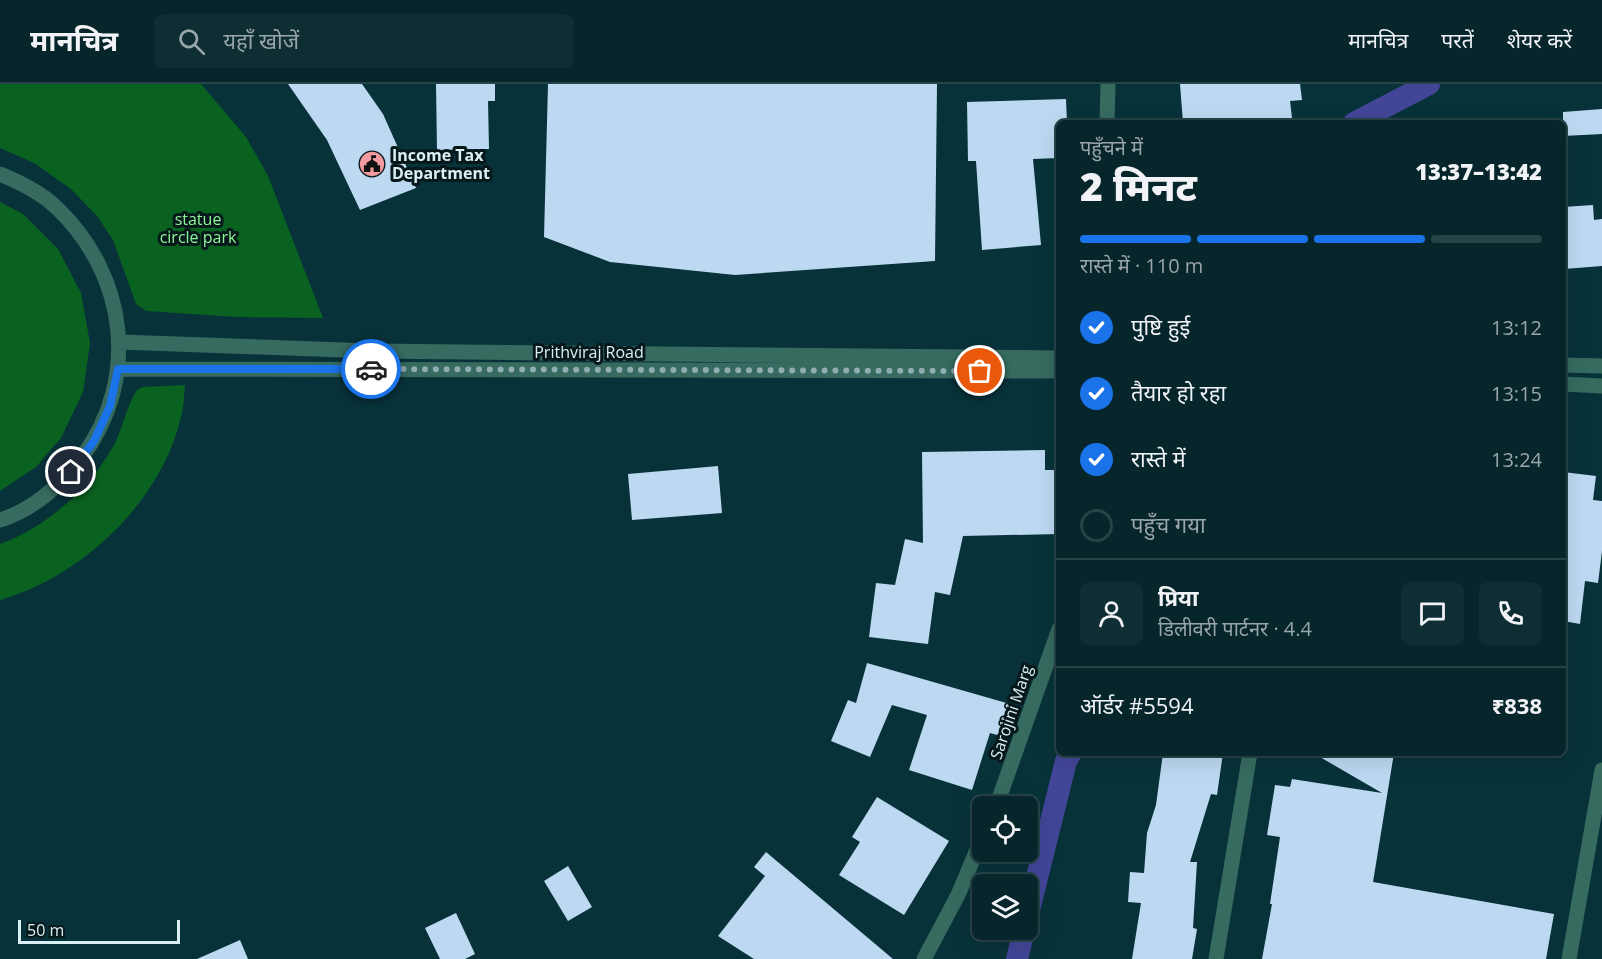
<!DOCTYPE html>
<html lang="hi">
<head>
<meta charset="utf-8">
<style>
  :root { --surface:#06262c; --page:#0f2e34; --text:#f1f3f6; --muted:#98a5a9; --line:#274348; --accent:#1a73e8 }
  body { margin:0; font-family:"Open Sans","Noto Sans Devanagari",sans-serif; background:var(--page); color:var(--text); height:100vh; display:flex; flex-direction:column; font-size:22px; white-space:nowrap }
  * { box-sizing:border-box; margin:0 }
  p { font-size:20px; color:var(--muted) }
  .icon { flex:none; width:33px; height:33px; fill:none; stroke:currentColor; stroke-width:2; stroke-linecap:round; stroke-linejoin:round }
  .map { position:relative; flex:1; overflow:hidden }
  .panel { position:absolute; left:1056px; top:36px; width:510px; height:636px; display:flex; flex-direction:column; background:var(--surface); border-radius:9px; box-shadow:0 6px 24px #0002,0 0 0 2px var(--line) }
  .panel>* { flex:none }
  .buttons { position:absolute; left:972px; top:712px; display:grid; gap:12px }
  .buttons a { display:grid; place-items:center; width:66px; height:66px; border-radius:9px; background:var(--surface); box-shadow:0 6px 24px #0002,0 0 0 2px var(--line); font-size:30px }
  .scale { position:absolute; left:18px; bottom:15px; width:162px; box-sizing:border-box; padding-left:6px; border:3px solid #daeff3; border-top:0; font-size:16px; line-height:21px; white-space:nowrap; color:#daeff3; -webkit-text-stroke:4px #07181b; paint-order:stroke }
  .pin { position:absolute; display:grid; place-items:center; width:51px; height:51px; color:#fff; margin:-26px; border:3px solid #fff; border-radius:50%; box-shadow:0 2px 6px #0007 }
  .courier { position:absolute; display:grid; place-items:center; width:60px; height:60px; margin:-30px; border:4px solid #1a73e8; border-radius:50%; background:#fff; color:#222; box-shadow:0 2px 8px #0007 }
  .summary em { font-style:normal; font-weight:800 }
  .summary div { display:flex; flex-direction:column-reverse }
  .summary { display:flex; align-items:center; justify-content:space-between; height:102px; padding:0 24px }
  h1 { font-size:39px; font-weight:800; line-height:45px }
  .bar { display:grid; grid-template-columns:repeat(4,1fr); gap:9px 6px; align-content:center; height:72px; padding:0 24px }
  .bar i { height:8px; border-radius:4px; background:var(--line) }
  .bar .selected { background:var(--accent) }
  .bar p { grid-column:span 4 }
  .line { display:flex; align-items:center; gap:15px; padding:0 24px; border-top:2px solid var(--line) }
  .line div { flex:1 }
  .round { display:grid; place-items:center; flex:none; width:63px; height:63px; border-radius:9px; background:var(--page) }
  ol { padding:0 24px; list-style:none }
  li { display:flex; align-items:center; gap:18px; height:66px }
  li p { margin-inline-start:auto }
  li .icon { padding:6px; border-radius:50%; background:var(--accent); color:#fff; stroke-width:4 }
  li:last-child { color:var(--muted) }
  li i { width:33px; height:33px; border:3px solid var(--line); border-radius:50% }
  header { display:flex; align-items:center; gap:36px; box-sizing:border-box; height:84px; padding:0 30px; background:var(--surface); border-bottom:2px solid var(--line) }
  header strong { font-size:28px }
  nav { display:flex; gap:33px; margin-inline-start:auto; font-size:21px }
  .search { width:420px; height:54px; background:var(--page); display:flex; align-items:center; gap:15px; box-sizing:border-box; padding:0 21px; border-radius:9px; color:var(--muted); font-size:22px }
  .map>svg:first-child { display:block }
  .green { fill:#096220 }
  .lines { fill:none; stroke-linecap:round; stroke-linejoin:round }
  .canal { stroke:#434697; stroke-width:22 }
  .building { fill:#bdd9f2 }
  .minor { stroke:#376b60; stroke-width:15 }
  .tertiary { stroke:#376b60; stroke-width:15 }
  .done { stroke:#90adb2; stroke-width:6; stroke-dasharray:0 10.8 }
  .route { stroke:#1a73e8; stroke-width:8 }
  .labels { text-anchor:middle; stroke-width:6; stroke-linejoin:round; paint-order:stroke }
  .poi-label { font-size:16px; font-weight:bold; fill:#daeff3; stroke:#07181b; text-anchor:start }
  .park-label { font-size:16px; fill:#8ef699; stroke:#07181b }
  .street-label { font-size:16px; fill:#daeff3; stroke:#07181b }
</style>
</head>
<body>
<header>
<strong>मानचित्र</strong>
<div class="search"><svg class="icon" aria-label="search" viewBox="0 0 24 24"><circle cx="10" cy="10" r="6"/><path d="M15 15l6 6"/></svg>यहाँ खोजें</div>
<nav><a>मानचित्र</a><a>परतें</a><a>शेयर करें</a></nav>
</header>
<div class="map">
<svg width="1602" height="875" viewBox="0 0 1602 875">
  <rect width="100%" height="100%" fill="#08323a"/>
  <path class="green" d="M0,0h201l45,53 22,39 55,142 -86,-1 -91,-6 -10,-7 -23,-64 -16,-24 -26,-27 -37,-26 -34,-15z
    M0,118l23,12 35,35 23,44 9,50 -7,49 -22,46 -25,29 -36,24z
    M185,301c-1,11 -1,22 -4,32 -19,84 -99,160 -181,183v-56c47,-17 89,-55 114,-99 9,-17 12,-38 23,-55l6,-3z"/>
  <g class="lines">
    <path class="canal" d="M1354,39l75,-39
      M1028,830l38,-153 5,-8
      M1017,875l7,-29"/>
  </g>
  <path class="building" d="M288,0h74l21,30 33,74 -56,22 -33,-70z
    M436,0h59v17h-7l1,48 -52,1z
    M548,0h389l-2,177 -200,14 -125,-13 -66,-25z
    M1180,0h120l2,16 -12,1 2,17 -67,5h-42z
    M1066,15l1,24h-8v35l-26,1 8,86 -59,5 -6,-89h-8l-1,-59z
    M1602,25v25l-39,2v-24z
    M1593,121l1,15 8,-1v47l-38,3 -1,-62z
    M1045,366v20h14v64l-96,2 -13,59 -15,-3 -7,52 -59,-7 7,-54 19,2 10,-46 18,4 -1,-91z
    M718,382l4,47 -90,7 -4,-46z
    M1563,388l33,4 -3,24 9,1v50l-4,32 -13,-2 -5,43 -17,-3z
    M867,579l143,41 -9,32 -11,-3 -18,57 -63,-20 18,-55 -35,-10 -22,52 -39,-16 17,-41 8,3z
    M1163,669h60l-6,42 -6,-1 -21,68h7l-4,66 4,1 -5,30h-60l9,-56 -13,-1 2,-30 14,1 3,-40 9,-28z
    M1313,669h81l-21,129 181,32 -8,45h-284l10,-55h-2l10,-67 -13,-2 8,-50 15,2 2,-8 90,14z
    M877,713l72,44 -45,74 -65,-40 21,-33 -8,-5z
    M766,768l127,107h-139l-36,-23 47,-60 -11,-9z
    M568,782l24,41 -24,14 -24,-40z
    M456,829l19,41 -10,5h-25l-15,-31z
    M240,856l8,19h-51z"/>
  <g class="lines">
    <path class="minor" d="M1107,39l1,-39
      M1216,875l34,-206
      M1569,875l33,-189"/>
    <path class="tertiary" d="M0,90c21,9 42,19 58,35 69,67 82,170 24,248 -20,27 -49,53 -82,63
      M120,258l251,9 688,7
      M1563,281l39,1
      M118,285l941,2
      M1563,300l39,2
      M996,723l63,-178
      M924,875l34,-64 24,-57"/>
  </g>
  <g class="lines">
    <path class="done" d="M371,285l609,2"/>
    <path class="route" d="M71,388l23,-31 16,-35 8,-37h253"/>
  </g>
  <defs>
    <g id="civic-disc" transform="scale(1.35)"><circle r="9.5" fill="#f49b9f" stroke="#07181b"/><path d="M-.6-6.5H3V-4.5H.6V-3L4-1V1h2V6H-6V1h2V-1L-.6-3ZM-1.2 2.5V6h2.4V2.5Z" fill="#111"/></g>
  </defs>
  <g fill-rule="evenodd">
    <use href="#civic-disc" x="372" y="80"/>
  </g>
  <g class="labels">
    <g class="poi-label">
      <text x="392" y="77">Income Tax<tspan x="392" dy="18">Department</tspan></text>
    </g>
    <g class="park-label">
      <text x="198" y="141">statue<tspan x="198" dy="18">circle park</tspan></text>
    </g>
    <g class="street-label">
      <text x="589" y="274">Prithviraj Road</text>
      <text transform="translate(1011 628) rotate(-71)" y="6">Sarojini Marg</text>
    </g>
  </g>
</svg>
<div class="buttons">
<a><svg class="icon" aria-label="locate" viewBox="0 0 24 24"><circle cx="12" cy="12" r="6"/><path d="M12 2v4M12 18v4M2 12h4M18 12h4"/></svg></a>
<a><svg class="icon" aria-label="layers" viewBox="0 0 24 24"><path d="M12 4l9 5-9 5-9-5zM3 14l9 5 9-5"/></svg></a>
</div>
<div class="scale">50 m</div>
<div class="pin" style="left:980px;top:287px;background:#ea580c"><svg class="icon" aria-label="bag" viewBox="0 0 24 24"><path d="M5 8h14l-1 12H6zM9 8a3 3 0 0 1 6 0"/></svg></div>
<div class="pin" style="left:71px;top:388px;background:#1f2937"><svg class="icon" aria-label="home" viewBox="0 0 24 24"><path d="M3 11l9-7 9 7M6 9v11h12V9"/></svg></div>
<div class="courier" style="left:371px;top:285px"><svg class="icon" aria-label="car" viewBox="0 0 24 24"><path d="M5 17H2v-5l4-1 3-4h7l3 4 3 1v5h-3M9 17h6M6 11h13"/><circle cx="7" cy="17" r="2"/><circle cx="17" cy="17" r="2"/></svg></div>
<section class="panel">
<div class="summary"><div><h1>2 मिनट</h1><p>पहुँचने में</p></div><em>13:37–13:42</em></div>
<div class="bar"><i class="selected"></i><i class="selected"></i><i class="selected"></i><i></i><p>रास्ते में · 110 m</p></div>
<ol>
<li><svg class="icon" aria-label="check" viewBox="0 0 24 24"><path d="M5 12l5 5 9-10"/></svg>पुष्टि हुई<p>13:12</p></li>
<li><svg class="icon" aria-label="check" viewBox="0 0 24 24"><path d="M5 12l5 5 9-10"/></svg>तैयार हो रहा<p>13:15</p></li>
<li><svg class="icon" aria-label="check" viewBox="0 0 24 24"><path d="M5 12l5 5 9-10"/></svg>रास्ते में<p>13:24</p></li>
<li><i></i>पहुँच गया</li>
</ol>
<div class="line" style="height:108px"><a class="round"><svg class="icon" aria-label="person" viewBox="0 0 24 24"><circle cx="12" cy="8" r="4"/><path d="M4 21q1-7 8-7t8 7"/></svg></a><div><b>प्रिया</b><p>डिलीवरी पार्टनर · 4.4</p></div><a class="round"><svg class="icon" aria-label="chat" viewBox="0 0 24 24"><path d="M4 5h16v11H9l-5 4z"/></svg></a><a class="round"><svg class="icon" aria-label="phone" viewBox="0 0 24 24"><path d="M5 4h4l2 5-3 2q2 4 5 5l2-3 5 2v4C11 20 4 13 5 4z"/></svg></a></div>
<div class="line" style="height:78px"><div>ऑर्डर #5594</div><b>₹838</b></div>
</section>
</div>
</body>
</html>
